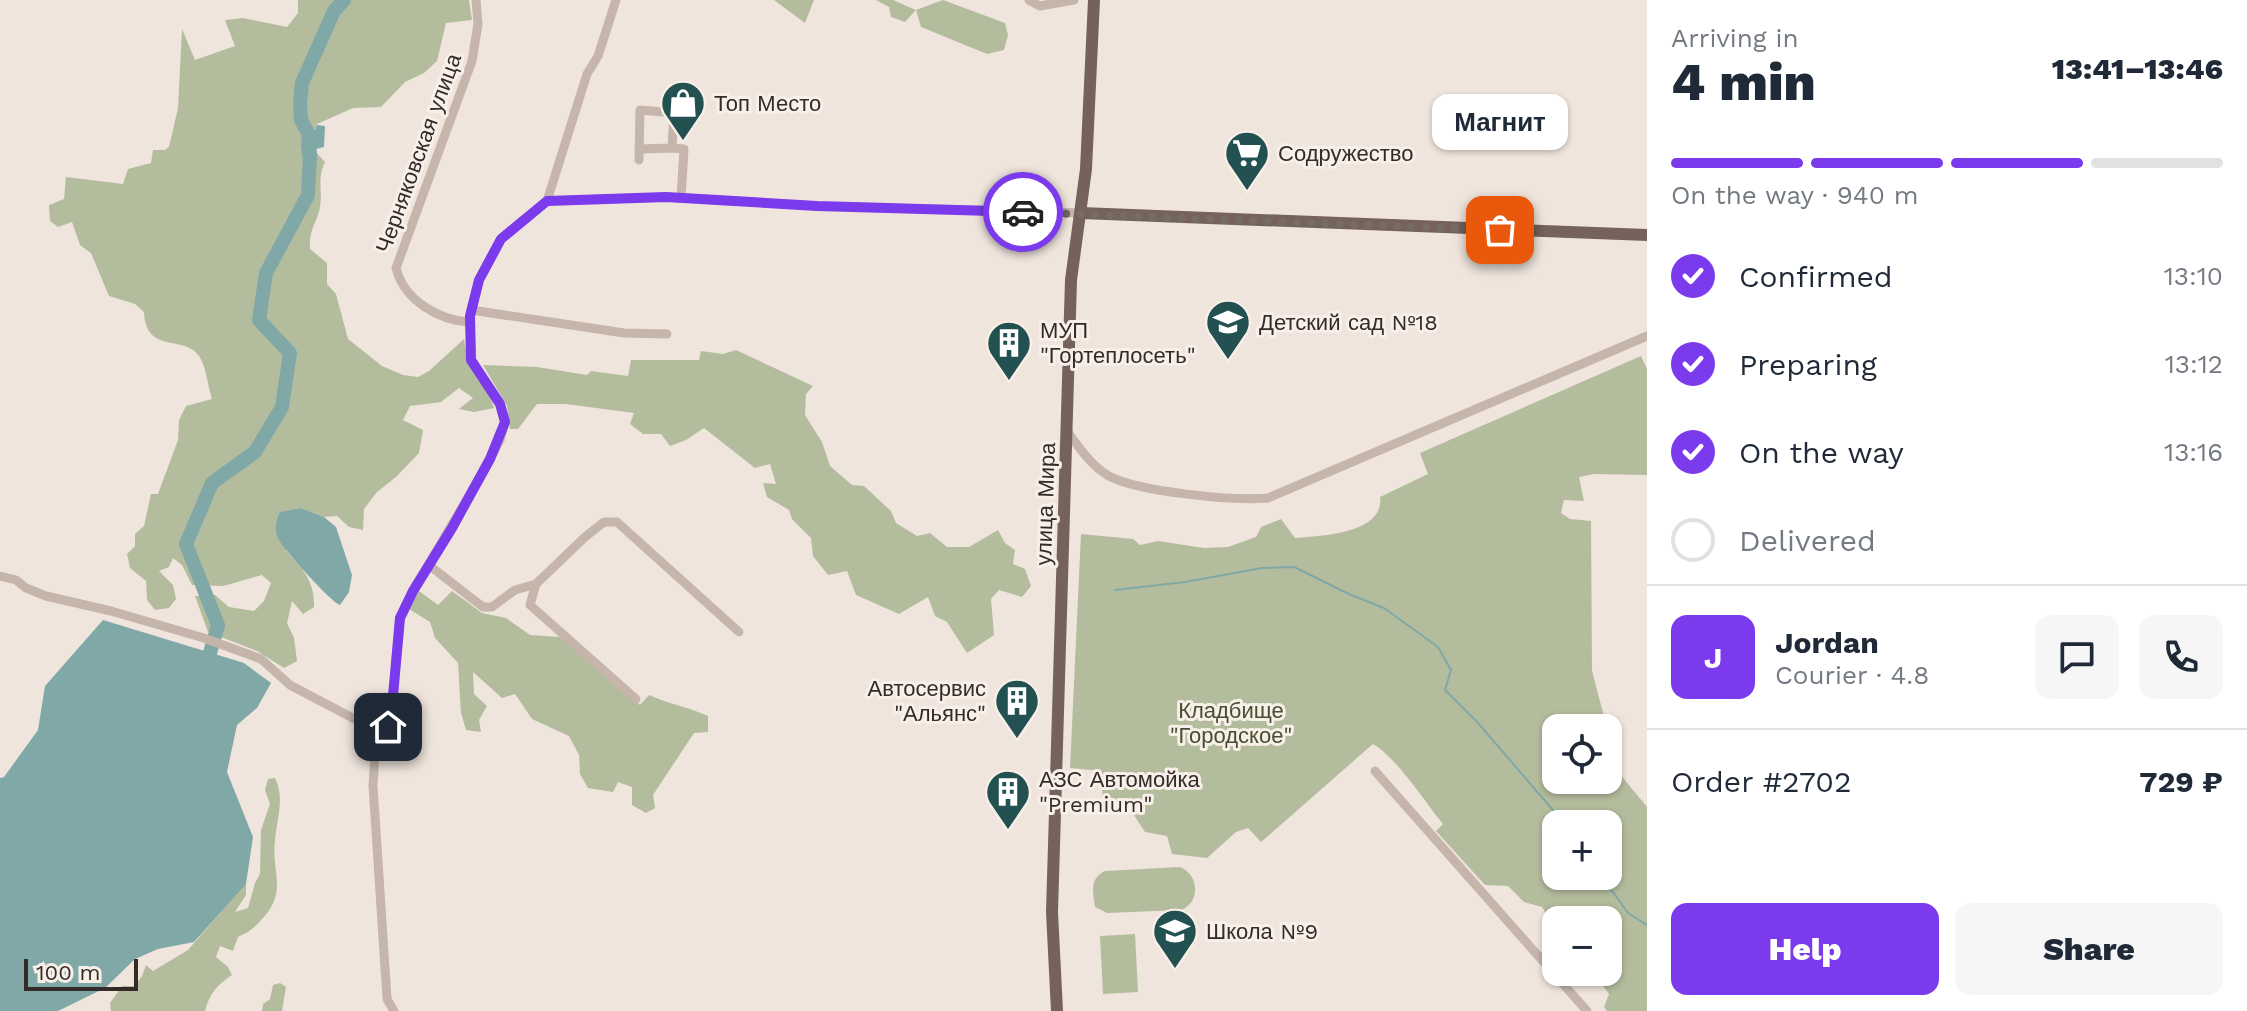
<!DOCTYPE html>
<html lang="en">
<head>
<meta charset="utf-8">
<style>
  :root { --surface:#fff; --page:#f6f6f7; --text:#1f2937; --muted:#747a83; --line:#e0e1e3; --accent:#7c3aed }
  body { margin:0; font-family:"Work Sans",sans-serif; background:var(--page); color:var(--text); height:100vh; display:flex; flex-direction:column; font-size:30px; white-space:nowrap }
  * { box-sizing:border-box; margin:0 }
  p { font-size:26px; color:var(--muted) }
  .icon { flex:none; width:44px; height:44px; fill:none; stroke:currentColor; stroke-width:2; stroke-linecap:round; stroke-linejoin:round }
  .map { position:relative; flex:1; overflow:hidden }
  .panel { display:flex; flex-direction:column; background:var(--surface); width:600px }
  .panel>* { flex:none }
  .buttons { position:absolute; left:1542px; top:714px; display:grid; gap:16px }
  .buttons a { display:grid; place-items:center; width:80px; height:80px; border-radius:16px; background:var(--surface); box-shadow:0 2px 6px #0004; font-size:40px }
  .scale { position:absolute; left:24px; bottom:20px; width:114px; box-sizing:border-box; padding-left:8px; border:4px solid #342b29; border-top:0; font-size:22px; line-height:28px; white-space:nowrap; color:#342b29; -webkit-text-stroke:6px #f7efe8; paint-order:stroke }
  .pin { position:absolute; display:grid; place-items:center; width:68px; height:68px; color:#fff; margin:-34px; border-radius:16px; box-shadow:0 4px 12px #0006 }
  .courier { position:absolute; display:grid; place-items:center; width:80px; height:80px; margin:-40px; border:6px solid #7c3aed; border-radius:50%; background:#fff; color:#222; box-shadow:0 2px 10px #0007 }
  .bubble { position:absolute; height:56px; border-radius:16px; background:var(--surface); box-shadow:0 2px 6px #0004; font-size:26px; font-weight:800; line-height:56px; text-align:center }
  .head em { font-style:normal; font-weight:800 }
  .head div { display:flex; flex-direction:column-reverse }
  .head { display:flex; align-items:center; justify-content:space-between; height:136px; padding:0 24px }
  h1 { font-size:52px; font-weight:800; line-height:60px }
  .bar { display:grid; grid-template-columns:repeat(4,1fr); gap:12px 8px; align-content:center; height:96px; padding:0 24px }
  .bar i { height:10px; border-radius:6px; background:var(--line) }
  .bar .selected { background:var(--accent) }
  .bar p { grid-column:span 4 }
  .line { display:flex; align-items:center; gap:20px; padding:0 24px; border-top:2px solid var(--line) }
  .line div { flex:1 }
  .round { display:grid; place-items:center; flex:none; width:84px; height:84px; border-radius:16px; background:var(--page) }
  ol { padding:0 24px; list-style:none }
  li { display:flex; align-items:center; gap:24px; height:88px }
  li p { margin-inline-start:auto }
  li .icon { padding:8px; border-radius:50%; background:var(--accent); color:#fff; stroke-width:4 }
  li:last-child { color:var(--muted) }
  li i { width:44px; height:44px; border:4px solid var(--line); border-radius:50% }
  .button { display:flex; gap:16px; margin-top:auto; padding:16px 24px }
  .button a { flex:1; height:92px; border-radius:16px; background:var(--accent); color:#fff; font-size:32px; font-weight:800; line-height:92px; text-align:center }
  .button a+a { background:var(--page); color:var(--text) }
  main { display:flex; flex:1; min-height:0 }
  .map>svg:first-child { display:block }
  .green { fill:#b4bc9e; fill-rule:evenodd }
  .water { fill:#7fa8a7 }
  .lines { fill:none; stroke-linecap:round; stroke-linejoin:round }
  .stream { stroke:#7fa8a7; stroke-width:2 }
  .river { stroke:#7fa8a7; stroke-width:14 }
  .minor { stroke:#c5b5aa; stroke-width:9 }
  .major { stroke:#74625b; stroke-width:12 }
  .done { stroke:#756c68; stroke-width:8; stroke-dasharray:0 14.4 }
  .route { stroke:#7c3aed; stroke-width:10 }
  .labels { text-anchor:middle; stroke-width:6; stroke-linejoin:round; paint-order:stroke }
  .poi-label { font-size:22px; fill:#342b29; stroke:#f7efe8; text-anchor:start }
  .street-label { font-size:22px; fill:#342b29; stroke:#f7efe8 }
  .park-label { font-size:22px; fill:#464f2f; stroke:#f7efe8 }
</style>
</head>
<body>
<main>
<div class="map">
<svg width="1647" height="1011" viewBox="0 0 1647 1011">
  <rect width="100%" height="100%" fill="#efe5dd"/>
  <path class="green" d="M298,0h171l3,20 -26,3 -9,38 -13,12 -19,9 -24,25 -28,1 -36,16 -2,6c-13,2 -14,11 -14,22l14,-1 10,11c-9,19 -1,31 -6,50 -5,15 -10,19 -9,37l17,14v21l9,10 12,45 34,27 21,9 15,2 11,-6 35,-32c3,31 23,42 30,69l-20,4 -15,-3 14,-11 -14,-10 -18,14 -31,4 -7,14 20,10 -4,23 -23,24 -19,15 -13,17 -1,21 -14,-3 -12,-11 -13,1 -23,-9 -15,43c17,17 29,31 28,56l-11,7 -11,-13 -5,22 7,15 3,23 -13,7 -27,-17 -49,-19 -13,-36 20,-1 14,12 25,4 10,-10 7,-18 -9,-8 -39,11 -31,-1 -10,-20 -9,-7 -4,9 -10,4 14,14 3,14 -7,9 -14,2 -8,-10 -1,-19 -16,-13 -3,-14 8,-8v-12l9,-8 7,-32h7l20,-54 1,-20 7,-14 26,-7c-4,-12 -6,-33 -13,-43 -15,-22 -53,-1 -55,-44l-9,-8 -26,-8 -18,-43 -11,-8 -8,-23 -14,5 -8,-6 -1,-16 15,-6 2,-22 57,7 5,-15 23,-6 2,-13h12l4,-3 9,-39 4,-79 13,31 40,-14 -10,-26 18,-2 44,9 11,-14z
    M774,0h40l-9,23z
    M876,0h17l23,10 27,-10 62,23 3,12 -4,15 -17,4 -66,-27 -5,-17 -11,12 -14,-5 -2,-10z
    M736,350l77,36 -7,8 -1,21 17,27 8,24 22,19 12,1 27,25 5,12 21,13 13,-3 17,14h22l29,-17 7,13 10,7 -2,14 12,5 6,17 -9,11 -23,-7 -8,9 3,36 -27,18 -20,-31 -12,-6 -7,-19 -29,17 -43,-19 -9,-24 -19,4 -15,-19 -2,-18 -19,-19 -3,-9 -22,-13 -4,-14 13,1 -6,-20 -15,4 -51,-40 -18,12 -16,6 -9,-12h-18l-13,-10 4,-11 -68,-9h-29l-19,25h-8l-3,-23 -24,-41 54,2 50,8 4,-4 37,5 3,-16h68l2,-9 22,3z
    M1641,356l6,13v106l-53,-1 -15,3 5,24 -20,-1 -3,13 9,6 21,2 1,150 15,57h-51v52h52v-48l11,41 28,34v204h-40l-3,-4 5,-13 -16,-22h15v-52h-52v10l-14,-23 -18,-5 -16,-16 -23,-1 -49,-54 7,-7c-17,-21 -47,-67 -70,-80l-112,98 -13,-14 -12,4 -29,26 -35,-4 -5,-18 -22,-4 -13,-20h-15l-14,-10 -2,-31 -31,-3 11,-234 52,5 7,6 18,-4 46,7 24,-1 28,-10 5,-10 20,-8 14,19c24,-2 90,-4 85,-41l48,-23 -8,-21zM1556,824h52v52h-52z
    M419,591l19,14 14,-14 30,22 24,5 24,17 30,2 80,68 9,-10c19,9 40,12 59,21v16l-14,1 -41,62 2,13 -9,5 -14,-8v-18l-14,-5 -5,10 -25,-4 -8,-14 -1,-19 -10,-19 -37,-17 -17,-25 -13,4 -29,-26 1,22 13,12 -8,14 2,12 -15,-2 -5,-17 -3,-50 -23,-25 -5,-16 -21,-13z
    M275,778c10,20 2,40 0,62 -4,32 13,50 -12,78 -10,11 -11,12 -25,19l-5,14 -13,-5 -4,11 12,10 4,8c-14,9 -23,19 -27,36h-94l-1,-8 12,-17h12l8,-10 4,-11 7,6 35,-21 58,-67v12l-11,17 13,-4 7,-25 5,-9 1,-44 9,-26 -5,-14 3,-11z
    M1180,867c20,8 20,36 1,43l-74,3 -12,-6c-2,-16 -6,-28 10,-36z
    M1135,934l3,58 -35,2 -3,-58z
    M280,983l6,4 -4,24h-20l1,-7 7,-5 3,-14z"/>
  <path class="water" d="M317,125l8,1 -1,21 -16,4 3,14 -3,3c-9,-14 -12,-33 7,-38z
    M301,508l23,9 12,10 16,48 -3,17 -9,13c-9,-3 -58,-57 -62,-67 -4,-9 -2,-17 2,-26z
    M103,620l141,43 27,20 -14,25 -20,17 -10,47 26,65 -7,47 -52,58 -36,7 -23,10 -30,29 -47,23h-58v-233l4,-1 34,-47 7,-44z"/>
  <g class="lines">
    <path class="stream" d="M1115,590l70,-8 77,-14 32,-1 57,28 33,13 54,39 13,23 -6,20 33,33 74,86 11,9 3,6
      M1591,876l22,16 15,21 19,12"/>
    <path class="river" d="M210,653l8,-28 -32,-81 26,-61 43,-31 27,-45 8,-54 -31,-33 7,-47 42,-78 2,-41 -2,-21 -7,-13 -1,-17 2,-20 32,-72 10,-11"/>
    <path class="minor" d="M1029,0l11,6 34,-6
      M639,149l33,-1
      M639,160l1,-50 34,3 -2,35 12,1 -3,49
      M547,201l119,-4 151,9 264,7
      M547,201l40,-127 11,-18 18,-56
      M471,310l153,23 43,1
      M469,322c-31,-2 -65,-22 -73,-54l76,-207 6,-37 -2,-24
      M1067,431c12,16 24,35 42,45 30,16 124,25 159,22l379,-162
      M430,566l53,41h9l23,-17 21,-6 49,-47 19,-15h13l122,110
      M0,576l16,4 10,8 20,8 65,15 93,27 57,21 29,26 95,50
      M536,584l-6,21 106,94
      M1375,771l212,240
      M394,1011l-7,-12 -14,-214 2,-31 16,-36 9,-100 13,-27 67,-114 20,-37 5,-18 -5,-18 -29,-44 -1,-44 9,-36 22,-41 46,-38"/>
    <path class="major" d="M1081,213l566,22
      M1057,1011l-5,-99 19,-632 15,-111 8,-169"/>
  </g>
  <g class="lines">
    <path class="done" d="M1023,212l477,18"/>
    <path class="route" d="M388,727l3,-9 9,-100 13,-27 39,-63 38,-69 15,-37 -5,-18 -29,-44 -1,-44 9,-36 22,-41 46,-38 119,-4 151,9 206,6"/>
  </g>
  <defs>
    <g id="shop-pin" transform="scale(2.3)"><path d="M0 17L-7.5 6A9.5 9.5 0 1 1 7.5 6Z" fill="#235050" stroke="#f7efe8"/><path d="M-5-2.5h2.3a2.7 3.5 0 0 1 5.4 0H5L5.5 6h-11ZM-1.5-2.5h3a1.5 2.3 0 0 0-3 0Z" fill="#fff"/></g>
    <g id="supermarket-pin" transform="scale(2.3)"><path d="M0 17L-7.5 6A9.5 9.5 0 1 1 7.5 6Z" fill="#235050" stroke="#f7efe8"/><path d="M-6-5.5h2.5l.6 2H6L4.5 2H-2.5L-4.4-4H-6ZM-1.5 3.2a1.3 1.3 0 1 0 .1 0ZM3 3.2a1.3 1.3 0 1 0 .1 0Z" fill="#fff"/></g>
    <g id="school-pin" transform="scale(2.3)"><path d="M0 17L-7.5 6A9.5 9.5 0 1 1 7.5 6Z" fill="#235050" stroke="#f7efe8"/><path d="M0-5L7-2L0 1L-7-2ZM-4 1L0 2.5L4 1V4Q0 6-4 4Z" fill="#fff"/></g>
    <g id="building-pin" transform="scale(2.3)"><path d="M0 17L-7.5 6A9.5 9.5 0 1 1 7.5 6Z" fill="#235050" stroke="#f7efe8"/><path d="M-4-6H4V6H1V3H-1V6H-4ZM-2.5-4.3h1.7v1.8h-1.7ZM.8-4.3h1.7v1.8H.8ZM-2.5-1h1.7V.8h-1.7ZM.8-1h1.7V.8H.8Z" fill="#fff"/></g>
  </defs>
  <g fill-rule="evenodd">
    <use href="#shop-pin" x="683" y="103"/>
    <use href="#supermarket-pin" x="1247" y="153"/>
    <use href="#school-pin" x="1228" y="322"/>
    <use href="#building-pin" x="1009" y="343"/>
    <use href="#building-pin" x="1017" y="701"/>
    <use href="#building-pin" x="1008" y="792"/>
    <use href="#school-pin" x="1175" y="931"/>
  </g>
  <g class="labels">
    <g class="poi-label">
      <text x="714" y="111">Топ Место</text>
      <text x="1278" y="161">Содружество</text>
      <text x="1259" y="330">Детский сад №18</text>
      <text x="1040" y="338">МУП<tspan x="1040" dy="25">"Гортеплосеть"</tspan></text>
      <text x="986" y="696" text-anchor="end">Автосервис<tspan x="986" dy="25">"Альянс"</tspan></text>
      <text x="1039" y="787">АЗС Автомойка<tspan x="1039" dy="25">"Premium"</tspan></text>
      <text x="1206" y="939">Школа №9</text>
    </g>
    <g class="street-label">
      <text transform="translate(418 153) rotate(-70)" y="8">Черняковская улица</text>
      <text transform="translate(1045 504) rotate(-88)" y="8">улица Мира</text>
    </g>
    <g class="park-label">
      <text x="1231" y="718">Кладбище<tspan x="1231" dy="25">"Городское"</tspan></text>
    </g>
  </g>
</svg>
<div class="buttons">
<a><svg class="icon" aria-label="locate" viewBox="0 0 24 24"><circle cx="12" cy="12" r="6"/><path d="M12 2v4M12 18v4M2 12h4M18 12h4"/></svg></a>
<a>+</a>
<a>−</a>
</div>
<div class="scale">100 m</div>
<div class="pin" style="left:1500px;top:230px;background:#ea580c"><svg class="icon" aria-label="bag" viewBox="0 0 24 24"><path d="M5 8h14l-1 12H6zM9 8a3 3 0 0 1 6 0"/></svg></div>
<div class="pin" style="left:388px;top:727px;background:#1f2937"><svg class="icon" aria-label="home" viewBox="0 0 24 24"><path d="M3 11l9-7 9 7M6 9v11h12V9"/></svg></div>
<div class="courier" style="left:1023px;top:212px"><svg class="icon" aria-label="car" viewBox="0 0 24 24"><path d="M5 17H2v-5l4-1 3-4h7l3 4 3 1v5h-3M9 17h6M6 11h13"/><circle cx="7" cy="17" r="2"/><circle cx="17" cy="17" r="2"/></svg></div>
<div class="bubble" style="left:1432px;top:94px;width:136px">Магнит</div>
</div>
<section class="panel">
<div class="head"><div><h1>4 min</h1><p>Arriving in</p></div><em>13:41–13:46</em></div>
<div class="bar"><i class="selected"></i><i class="selected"></i><i class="selected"></i><i></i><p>On the way · 940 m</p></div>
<ol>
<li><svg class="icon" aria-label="check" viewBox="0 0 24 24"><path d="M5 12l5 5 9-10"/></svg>Confirmed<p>13:10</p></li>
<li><svg class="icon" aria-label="check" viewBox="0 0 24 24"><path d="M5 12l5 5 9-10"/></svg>Preparing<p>13:12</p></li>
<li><svg class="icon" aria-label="check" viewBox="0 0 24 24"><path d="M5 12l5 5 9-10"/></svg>On the way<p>13:16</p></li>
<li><i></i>Delivered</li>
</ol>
<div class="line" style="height:144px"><b class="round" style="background:var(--accent);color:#fff">J</b><div><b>Jordan</b><p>Courier · 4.8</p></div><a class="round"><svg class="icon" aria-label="chat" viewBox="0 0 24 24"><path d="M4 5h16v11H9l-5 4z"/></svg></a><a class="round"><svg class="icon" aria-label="phone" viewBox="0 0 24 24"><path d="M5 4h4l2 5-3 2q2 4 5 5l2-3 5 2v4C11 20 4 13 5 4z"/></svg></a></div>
<div class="line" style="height:104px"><div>Order #2702</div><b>729 ₽</b></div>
<div class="button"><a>Help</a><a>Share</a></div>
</section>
</main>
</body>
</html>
